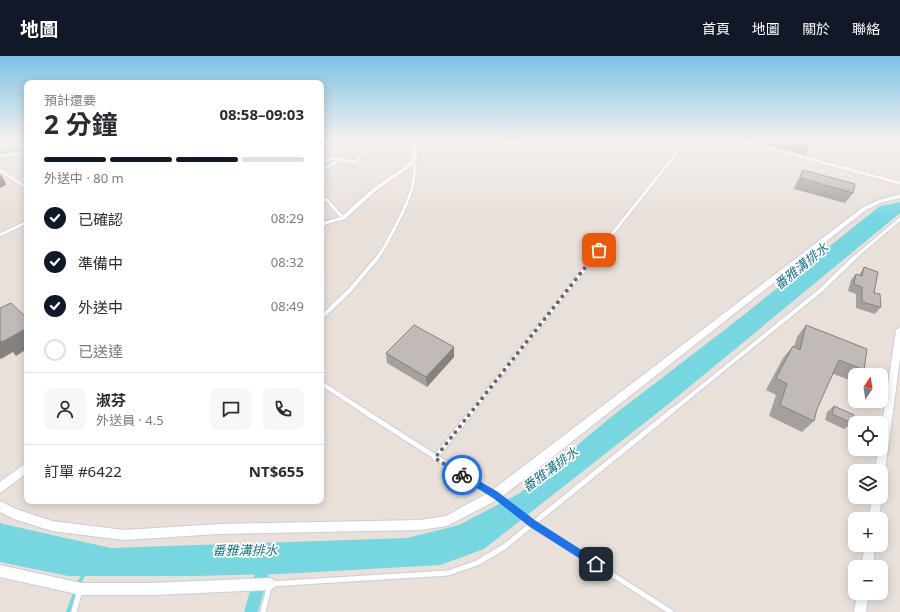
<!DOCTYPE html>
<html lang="zh-TW">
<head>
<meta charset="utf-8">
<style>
  :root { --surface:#fff; --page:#f7f7f7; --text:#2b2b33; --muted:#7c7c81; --line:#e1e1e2; --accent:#111827 }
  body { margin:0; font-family:"Noto Sans","Noto Sans TC",sans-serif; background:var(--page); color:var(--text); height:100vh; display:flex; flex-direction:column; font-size:15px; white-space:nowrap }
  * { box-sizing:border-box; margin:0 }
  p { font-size:13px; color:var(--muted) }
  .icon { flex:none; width:22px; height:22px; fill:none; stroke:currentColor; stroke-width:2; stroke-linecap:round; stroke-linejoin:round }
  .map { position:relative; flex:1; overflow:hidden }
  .panel { position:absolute; left:24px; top:24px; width:300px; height:424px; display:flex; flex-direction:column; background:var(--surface); border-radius:8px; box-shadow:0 2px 10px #0003 }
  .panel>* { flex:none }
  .needle { width:26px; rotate:13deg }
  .controls { position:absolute; left:848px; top:312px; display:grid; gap:8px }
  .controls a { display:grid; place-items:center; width:40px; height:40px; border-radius:8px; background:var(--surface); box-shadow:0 2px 10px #0003; font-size:20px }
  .pin { position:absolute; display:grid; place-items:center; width:34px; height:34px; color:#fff; margin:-17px; border-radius:8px; box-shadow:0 2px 6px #0006 }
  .courier { position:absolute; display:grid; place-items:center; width:40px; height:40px; margin:-20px; border:3px solid #1a73e8; border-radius:50%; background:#fff; color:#222; box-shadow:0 1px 5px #0007 }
  .summary em { font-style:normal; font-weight:700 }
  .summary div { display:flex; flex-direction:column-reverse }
  .summary { display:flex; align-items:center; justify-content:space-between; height:68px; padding:0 20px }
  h1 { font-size:26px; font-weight:700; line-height:30px }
  .bar { display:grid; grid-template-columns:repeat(4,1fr); gap:6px 4px; align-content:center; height:48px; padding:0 20px }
  .bar i { height:5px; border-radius:3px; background:var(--line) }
  .bar .on { background:var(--accent) }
  .bar p { grid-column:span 4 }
  .line { display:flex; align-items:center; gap:10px; padding:0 20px; border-top:1px solid var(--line) }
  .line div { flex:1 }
  .round { display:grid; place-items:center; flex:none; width:42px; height:42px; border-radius:8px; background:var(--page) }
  ol { padding:0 20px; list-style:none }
  li { display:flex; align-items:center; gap:12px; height:44px }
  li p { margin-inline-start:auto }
  li .icon { padding:4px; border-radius:50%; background:var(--accent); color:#fff; stroke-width:4 }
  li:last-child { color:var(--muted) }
  li i { width:22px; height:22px; border:2px solid var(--line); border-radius:50% }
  header { display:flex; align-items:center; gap:24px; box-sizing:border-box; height:56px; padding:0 20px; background:var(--accent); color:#fff }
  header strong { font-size:19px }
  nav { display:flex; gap:22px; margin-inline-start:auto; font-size:14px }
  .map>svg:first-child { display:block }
  .water { fill:#77d7e1 }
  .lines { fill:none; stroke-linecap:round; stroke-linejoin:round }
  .stream { stroke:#77d7e1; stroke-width:4 }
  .canal { fill:#77d7e1; fill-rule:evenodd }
  .lane-far2-casing { stroke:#c9ced8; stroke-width:4.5 }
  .lane-far1-casing { stroke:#c9ced8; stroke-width:6 }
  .lane-casing { stroke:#c9ced8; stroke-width:7 }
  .street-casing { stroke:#c9ced8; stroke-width:2 }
  .lane-far2 { stroke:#fff; stroke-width:3 }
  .lane-far1 { stroke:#fff; stroke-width:4 }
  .lane { stroke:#fff; stroke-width:5 }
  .street { fill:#fff; fill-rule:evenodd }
  .wall { fill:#a6a09d }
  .shaded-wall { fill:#878280 }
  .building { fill:#c1bab7; stroke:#878280 }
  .route { fill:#1a73e8 }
  .done { stroke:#6b6866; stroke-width:4; stroke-dasharray:0 7.2 }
  .labels { text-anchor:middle; stroke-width:3.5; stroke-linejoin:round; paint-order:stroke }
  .near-water-label { font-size:13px; font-style:italic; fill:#1a7688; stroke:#fff }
</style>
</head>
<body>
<header>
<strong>地圖</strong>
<nav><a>首頁</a><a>地圖</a><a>關於</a><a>聯絡</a></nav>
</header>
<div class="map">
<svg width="900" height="556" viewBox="0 0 900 556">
  <rect width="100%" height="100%" fill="#e9e0da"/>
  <path class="water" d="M900,146v11l-234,193 -182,143 -44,16 -160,9 -85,2h-127l-68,-14v-40l3,2 108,24 296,-10 52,-13 61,-32 91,-76 120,-92 149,-119z"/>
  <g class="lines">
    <path class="stream" d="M78,530l6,-13
      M68,556l8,-21"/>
    <path class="canal" d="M27,92v4l-27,4v-4z
      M265,500l5,2 2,5 -14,49h-14l14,-49 2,-5z"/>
    <g class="lane-far2-casing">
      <path id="lane-far2" d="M493,85l22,3 5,-3
        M742,85l158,42
        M0,100l27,-4
        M321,106l13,-4 22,4 12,-18 -1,-3
        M0,114l27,18
        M321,114l20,-10
        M321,142l6,2 16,18
        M0,179l27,-13
        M377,202c7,-8 11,-18 16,-27 12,-23 24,-44 21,-71
        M593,202l93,-117
        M854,202l46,-39"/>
    </g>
    <g class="lane-far1-casing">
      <path id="lane-far1" d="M321,262l29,-28 28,-33
        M321,327l43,28
        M472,355l122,-154
        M672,355l149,-121 34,-33"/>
    </g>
    <g class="lane-casing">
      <path id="lane" d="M362,354l133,85 38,29 138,88
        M435,402l38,-48
        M74,556l6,-22
        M263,556l7,-28 178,-11 29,-10 27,-16 169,-137"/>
    </g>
    <g class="street-casing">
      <path id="street" d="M412,85h6l-1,19 -8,8 -33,23 -31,28 -18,5 -6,4v-5l2,-1 18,-5 31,-28 33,-23 6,-6z
        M900,138v4l-20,5 -14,7 -367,289 -52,27 -27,4 -201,4 -95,6 -72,-9 -38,-12 -14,-7v-11l16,8 36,12 72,9 95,-6 201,-4 26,-4 45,-25 371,-283 14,-7z
        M900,271v32l-15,112 -1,3 -3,1v-4h-6l3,-22h3v-18l15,-101z
        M27,406v11l-27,20v-11z
        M881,438l1,3 -3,22h-10l3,-22h9z
        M865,489h10l-2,22h-12z
        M0,509l81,18h72l117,-5 4,2 2,4 -2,4 -4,2 -117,5h-72l-81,-18z
        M857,537h12l-3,19h-12z"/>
    </g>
    <use href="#lane-far2" class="lane-far2"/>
    <use href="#lane-far1" class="lane-far1"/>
    <use href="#lane" class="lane"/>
    <use href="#street" class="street"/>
  </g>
  <path class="wall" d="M751,85h61l-7,14z
    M803,114l50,23 -8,10 -51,-14 3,-8z
    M864,211l17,40 -6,7 -19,-6v-14l-8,-3 3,-11 5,-6 3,1z
    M806,269l58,45 -5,5h-4v3l-3,3 -19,-7 -16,35 -3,12 -12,11 -33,-16 7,-21 -10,-5 17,-32 10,-12 1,1 3,-10z
    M454,291v10l-27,30 -40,-24 -1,-10z
    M834,350l18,17 -8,6 -19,-9 2,-8z"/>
  <path class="shaded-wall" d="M0,118l4,5 2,6 -6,3z
    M27,272v21l-11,7 -3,-4 -12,7 -1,-1v-18z
    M454,291v10l-27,30 -1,-10z"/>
  <path class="building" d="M795,85h17l-1,4z
    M803,114l52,14 -2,9 -53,-15z
    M864,211l14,5 -4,21 6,1 1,13 -19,-5v-15l-8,-3 2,-10 6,2z
    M11,247l16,15v10l-25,14 -2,-2v-32z
    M414,269l40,22 -28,30 -40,-24z
    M806,269l61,24 -3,21 -25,-10 -22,49 -3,12 -34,-16 7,-21 -11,-6 17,-32 7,4z
    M834,350l20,9 -2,8 -20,-9z"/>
  <linearGradient id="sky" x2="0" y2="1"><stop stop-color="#7bc2e5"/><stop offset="0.52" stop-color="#f5f1ee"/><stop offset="1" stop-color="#f5f1ee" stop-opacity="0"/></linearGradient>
  <rect width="900" height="162" fill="url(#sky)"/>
  <path class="route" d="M462,415l36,21 38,29 63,40 1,3 -1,3 -3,1 -3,-1 -63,-40 -37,-29 -34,-21v-5z"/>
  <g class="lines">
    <path class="done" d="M462,419l-27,-17 164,-208"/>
  </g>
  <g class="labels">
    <g class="near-water-label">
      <text transform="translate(801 210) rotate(-39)" y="5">番雅溝排水</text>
      <text transform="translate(550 413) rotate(-36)" y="5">番雅溝排水</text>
      <text x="245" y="499">番雅溝排水</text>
    </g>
  </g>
</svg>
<div class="controls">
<a><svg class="needle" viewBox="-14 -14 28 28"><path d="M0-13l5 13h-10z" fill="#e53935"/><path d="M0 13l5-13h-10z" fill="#7c7c81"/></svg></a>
<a><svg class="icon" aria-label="locate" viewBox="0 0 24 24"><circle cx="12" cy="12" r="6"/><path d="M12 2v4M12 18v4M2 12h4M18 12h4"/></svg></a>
<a><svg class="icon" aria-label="layers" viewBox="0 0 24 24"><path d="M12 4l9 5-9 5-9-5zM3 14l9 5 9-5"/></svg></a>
<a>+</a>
<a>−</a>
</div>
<div class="pin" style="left:599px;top:194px;background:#ea580c"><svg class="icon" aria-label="bag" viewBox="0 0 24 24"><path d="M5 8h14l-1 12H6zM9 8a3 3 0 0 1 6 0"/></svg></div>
<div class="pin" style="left:596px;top:508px;background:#1f2937"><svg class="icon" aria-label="home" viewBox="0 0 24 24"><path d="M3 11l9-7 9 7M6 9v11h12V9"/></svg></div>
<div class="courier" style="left:462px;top:419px"><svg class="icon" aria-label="bike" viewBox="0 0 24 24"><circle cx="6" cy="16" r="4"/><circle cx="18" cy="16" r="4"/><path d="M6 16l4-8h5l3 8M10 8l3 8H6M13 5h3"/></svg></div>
<section class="panel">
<div class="summary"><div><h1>2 分鐘</h1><p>預計還要</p></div><em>08:58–09:03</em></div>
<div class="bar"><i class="on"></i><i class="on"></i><i class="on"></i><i></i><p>外送中 · 80 m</p></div>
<ol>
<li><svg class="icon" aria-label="check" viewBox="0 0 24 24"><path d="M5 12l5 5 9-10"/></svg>已確認<p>08:29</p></li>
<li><svg class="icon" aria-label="check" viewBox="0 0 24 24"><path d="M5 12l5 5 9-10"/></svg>準備中<p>08:32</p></li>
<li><svg class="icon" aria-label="check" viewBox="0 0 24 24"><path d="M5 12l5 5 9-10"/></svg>外送中<p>08:49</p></li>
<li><i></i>已送達</li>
</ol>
<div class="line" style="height:72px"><a class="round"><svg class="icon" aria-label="person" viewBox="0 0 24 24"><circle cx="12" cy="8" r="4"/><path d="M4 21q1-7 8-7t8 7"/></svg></a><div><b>淑芬</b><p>外送員 · 4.5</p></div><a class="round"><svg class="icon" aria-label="chat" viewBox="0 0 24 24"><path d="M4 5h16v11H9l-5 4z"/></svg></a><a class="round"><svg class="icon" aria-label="phone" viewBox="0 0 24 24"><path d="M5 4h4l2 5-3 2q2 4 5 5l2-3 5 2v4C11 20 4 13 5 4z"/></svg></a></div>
<div class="line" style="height:52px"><div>訂單 #6422</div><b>NT$655</b></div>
</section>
</div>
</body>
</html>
